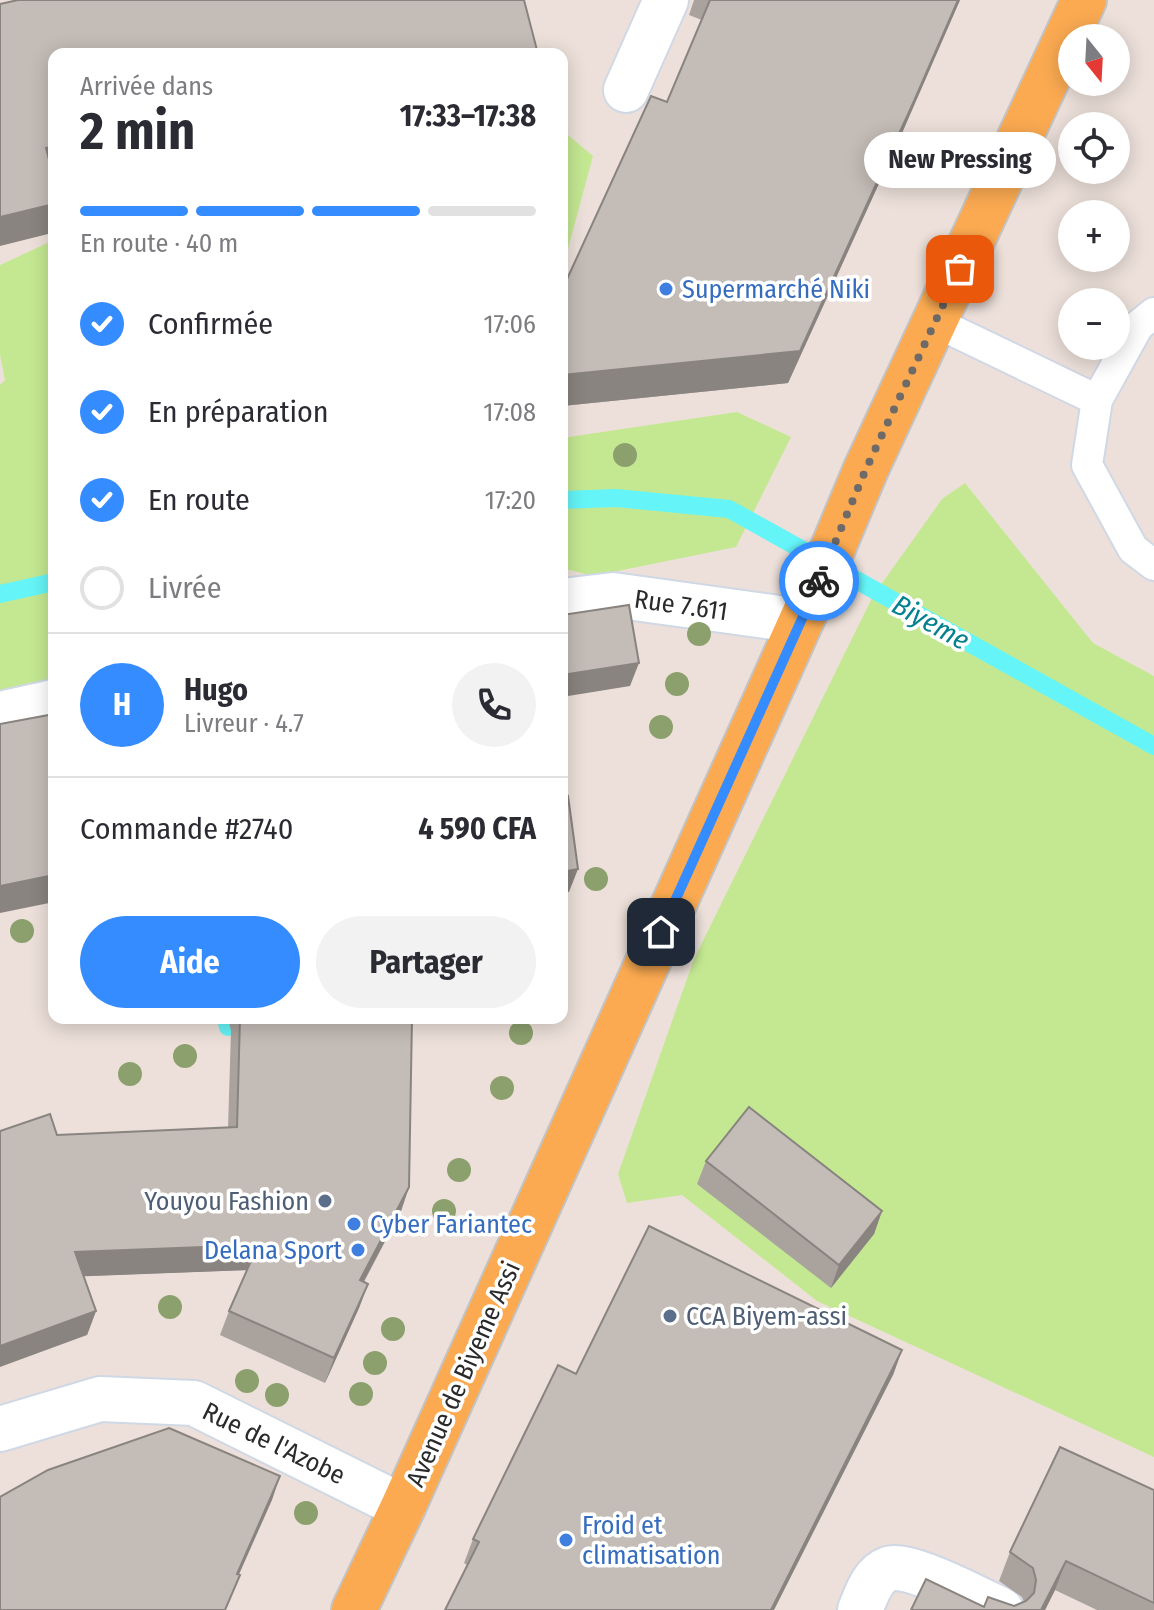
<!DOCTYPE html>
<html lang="fr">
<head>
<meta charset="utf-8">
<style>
  :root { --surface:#fff; --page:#f2f2f3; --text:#2b2b33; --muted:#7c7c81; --line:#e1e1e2; --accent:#358cff }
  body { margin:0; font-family:"Fira Sans Condensed",sans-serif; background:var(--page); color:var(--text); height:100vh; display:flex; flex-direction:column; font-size:30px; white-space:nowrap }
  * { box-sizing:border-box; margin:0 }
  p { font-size:26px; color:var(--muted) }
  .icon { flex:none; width:44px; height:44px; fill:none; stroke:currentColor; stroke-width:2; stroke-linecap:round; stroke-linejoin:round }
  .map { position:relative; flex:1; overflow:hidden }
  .details { position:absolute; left:48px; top:48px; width:520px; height:976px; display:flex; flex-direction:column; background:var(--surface); border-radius:16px; box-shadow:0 4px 20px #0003 }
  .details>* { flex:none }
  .needle { width:52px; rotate:162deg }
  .fabs { position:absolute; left:1058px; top:24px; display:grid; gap:16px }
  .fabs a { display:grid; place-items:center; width:72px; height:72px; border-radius:50%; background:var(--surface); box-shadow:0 4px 20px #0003; font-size:40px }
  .pin { position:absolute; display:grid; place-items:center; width:68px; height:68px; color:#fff; margin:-34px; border-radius:16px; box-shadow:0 4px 12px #0006 }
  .courier { position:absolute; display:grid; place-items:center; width:80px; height:80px; margin:-40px; border:6px solid #358cff; border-radius:50%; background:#fff; color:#222; box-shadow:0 2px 10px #0007 }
  .bubble { position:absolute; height:56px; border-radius:28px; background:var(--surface); box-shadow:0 4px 20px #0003; font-size:26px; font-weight:700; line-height:56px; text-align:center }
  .headline em { font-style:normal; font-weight:700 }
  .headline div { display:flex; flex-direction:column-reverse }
  .headline { display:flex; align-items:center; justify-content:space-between; height:136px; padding:0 32px }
  h1 { font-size:52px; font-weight:700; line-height:60px }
  .bar { display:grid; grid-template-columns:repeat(4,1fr); gap:12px 8px; align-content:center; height:96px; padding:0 32px }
  .bar i { height:10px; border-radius:6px; background:var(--line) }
  .bar .active { background:var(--accent) }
  .bar p { grid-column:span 4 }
  .line { display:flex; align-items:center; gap:20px; padding:0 32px; border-top:2px solid var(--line) }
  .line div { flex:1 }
  .round { display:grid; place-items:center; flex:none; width:84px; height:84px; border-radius:42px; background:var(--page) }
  ol { padding:0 32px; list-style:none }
  li { display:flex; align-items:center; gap:24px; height:88px }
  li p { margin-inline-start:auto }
  li .icon { padding:8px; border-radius:50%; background:var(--accent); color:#fff; stroke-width:4 }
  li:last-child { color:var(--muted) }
  li i { width:44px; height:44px; border:4px solid var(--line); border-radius:50% }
  .primary-button { display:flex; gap:16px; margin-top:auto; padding:16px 32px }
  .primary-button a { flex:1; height:92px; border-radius:48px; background:var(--accent); color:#fff; font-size:32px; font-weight:700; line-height:92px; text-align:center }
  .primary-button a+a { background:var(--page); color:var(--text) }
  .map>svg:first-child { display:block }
  .green { fill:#c4e892 }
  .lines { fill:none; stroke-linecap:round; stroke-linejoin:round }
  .stream { stroke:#65f5f8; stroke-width:18 }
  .lane-casing { stroke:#cfd8e4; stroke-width:34 }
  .street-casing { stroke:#cfd8e4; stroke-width:48 }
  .primary-casing { stroke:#c3c3c3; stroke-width:48 }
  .lane { stroke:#fff; stroke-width:30 }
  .street { stroke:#fff; stroke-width:44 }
  .primary { stroke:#fbaa51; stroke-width:44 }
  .tree { fill:#8ca06d }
  .wall { fill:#a9a29d }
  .shaded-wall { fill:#89847f }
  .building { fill:#c4bcb6; stroke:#89847f; stroke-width:2 }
  .done { stroke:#6e6a68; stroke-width:8; stroke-dasharray:0 14.4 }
  .route { stroke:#358cff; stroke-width:10 }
  .shop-dot { fill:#3f7fe0; stroke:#fff; stroke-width:3 }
  .service-dot { fill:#5c6f8a; stroke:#fff; stroke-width:3 }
  .labels { text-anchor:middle; stroke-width:7; stroke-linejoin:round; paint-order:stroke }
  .shop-label { font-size:26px; fill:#366cbe; stroke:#fff; text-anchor:start }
  .street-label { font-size:26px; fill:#2a2a2a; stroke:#fff }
  .service-label { font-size:26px; fill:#4e5e75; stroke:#fff; text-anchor:end }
  .water-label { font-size:28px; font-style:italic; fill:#05808e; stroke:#fff }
</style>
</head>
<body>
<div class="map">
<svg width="1154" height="1610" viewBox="0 0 1154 1610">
  <rect width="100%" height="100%" fill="#ede0da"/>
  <path class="green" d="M562,130l31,26 -31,115z
    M54,240v449l-54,7v-311l5,-5 -5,-25v-90z
    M737,412l54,25 -55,110 -143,29 -31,-8v-130z
    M965,483l128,160 61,33v781l-337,-156 -135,-106 -55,8 -9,-29 76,-215 179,-363 69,-97z"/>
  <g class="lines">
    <path class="stream" d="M562,500l54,-2 113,11 425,237
      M0,594l54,-12
      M226,1018l2,9"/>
    <g class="lane-casing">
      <path id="lane" d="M1154,313l-16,13 -41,74 -10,65 46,84 21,16
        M935,322l162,78"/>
    </g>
    <g class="street-casing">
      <path id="street" d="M626,90l40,-90
        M562,601l51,-6 188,26
        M0,714l54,-12
        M0,1429l100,-30 94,4 209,104
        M860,1610c6,-14 12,-35 28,-41 19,-8 92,31 113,41"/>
    </g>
    <g class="primary-casing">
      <path id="primary" d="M354,1610l49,-103 417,-928 46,-110 218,-469"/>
    </g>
    <use href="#lane" class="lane"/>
    <use href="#street" class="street"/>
    <use href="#primary" class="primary"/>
  </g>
  <g class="tree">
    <circle cx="625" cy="455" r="12"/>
    <circle cx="699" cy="634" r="12"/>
    <circle cx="677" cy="684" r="12"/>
    <circle cx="661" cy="727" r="12"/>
    <circle cx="596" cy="879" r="12"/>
    <circle cx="22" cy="931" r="12"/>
    <circle cx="521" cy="1033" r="12"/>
    <circle cx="185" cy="1056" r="12"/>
    <circle cx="130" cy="1074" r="12"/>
    <circle cx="502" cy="1088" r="12"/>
    <circle cx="459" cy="1170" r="12"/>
    <circle cx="444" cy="1211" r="12"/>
    <circle cx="170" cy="1307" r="12"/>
    <circle cx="393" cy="1329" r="12"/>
    <circle cx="375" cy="1363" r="12"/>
    <circle cx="247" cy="1381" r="12"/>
    <circle cx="361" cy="1394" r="12"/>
    <circle cx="277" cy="1395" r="12"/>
    <circle cx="306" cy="1513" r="12"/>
  </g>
  <path class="wall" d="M694,0h266l-58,133 -114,250 -226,23v-116l105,-188 35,-82 -13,-5z
    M228,1018h184l-3,169 -8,24 -37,71 4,2 -9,24 -34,75 -105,-48 9,-24 18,-41 -163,6 12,35 -9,24 -30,-200 171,-7 3,-97z
    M706,1161l176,50 -8,23 -43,54 -134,-104z
    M902,1350l-9,25 -426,190 -3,-2 9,-24z
    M1154,1490v120h-57l-42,-20 -10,20h-134l103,-4 10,-4 -2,-5 -23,-16 11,-29z"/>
  <path class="shaded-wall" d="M958,0h2l-58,133 -114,250 -226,23v-31z
    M54,146v29l-19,4 11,-31z
    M54,204v14l-6,16 -48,12v-29z
    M639,663l-9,23 -68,11v-22z
    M578,869l-9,23 -7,1v-21z
    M54,875v27l-54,11v-27z
    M409,1187l-8,24 -50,94 9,-25z
    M882,1211l-8,23 -43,54 8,-23z
    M258,1245l-9,25 -183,7 9,-25z
    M368,1284l-9,24 -34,75 9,-25z
    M96,1311l-9,24 -87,32v-21z
    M902,1350l-9,25 -119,235h-3z
    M280,1476l-8,24 -43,97 8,-23z
    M1066,1561l-11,29 -10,20h-4z"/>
  <path class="building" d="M18,0h506l14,54h-484v92l-8,2 8,31v25l-54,13v-213z
    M710,0h248l-44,101 -114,250 -238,24v-85l89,-194 16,6z
    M629,605l10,58 -77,12v-60z
    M54,714v161l-54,11v-162z
    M568,796l10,73 -16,3v-75z
    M240,1018h172l-3,169 -49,93 8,4 -34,74 -105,-47 29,-66 -183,7 21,59 -96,35v-215l50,-17 7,21 180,-8z
    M749,1107l133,104 -43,54 -133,-104z
    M649,1226l253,124 -131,260h-326l34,-68 -6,-3 85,-174 18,9z
    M169,1428l111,48 -43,98 3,1 -15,35h-225v-113l48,-27z
    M1060,1447l94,43v113l-88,-42 -25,49h-130l15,-31 58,28 4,-10 26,9 12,-5 8,-8 2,-13 -3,-12 -23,-16z"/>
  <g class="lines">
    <path class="done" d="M819,581l47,-112 94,-200"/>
    <path class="route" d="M661,932l158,-351"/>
  </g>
  <g class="shop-dot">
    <circle cx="666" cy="289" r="8"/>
    <circle cx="354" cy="1224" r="8"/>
    <circle cx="358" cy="1250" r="8"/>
    <circle cx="566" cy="1540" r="8"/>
  </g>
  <g class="service-dot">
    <circle cx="325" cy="1201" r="8"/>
    <circle cx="670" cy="1316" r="8"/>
  </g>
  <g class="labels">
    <g class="shop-label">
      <text x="682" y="298">Supermarché Niki</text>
      <text x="370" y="1233">Cyber Fariantec</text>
      <text x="342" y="1259" text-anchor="end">Delana Sport</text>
      <text x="582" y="1534">Froid et<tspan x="582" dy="30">climatisation</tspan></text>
    </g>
    <g class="street-label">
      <text transform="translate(681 605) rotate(8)" y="9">Rue 7.611</text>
      <text transform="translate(463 1374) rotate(-66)" y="9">Avenue de Biyeme Assi</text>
      <text transform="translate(274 1443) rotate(26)" y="9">Rue de l'Azobe</text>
    </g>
    <g class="service-label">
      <text x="309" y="1210">Youyou Fashion</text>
      <text x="686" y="1325" text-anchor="start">CCA Biyem-assi</text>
    </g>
    <g class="water-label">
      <text transform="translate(931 622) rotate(29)" y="10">Biyeme</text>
    </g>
  </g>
</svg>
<div class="fabs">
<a><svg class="needle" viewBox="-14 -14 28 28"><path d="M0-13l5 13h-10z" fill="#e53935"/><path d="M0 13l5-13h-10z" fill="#7c7c81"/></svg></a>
<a><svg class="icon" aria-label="locate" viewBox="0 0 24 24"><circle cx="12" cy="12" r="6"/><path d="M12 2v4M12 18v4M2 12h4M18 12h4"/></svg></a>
<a>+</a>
<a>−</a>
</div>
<div class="pin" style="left:960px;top:269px;background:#ea580c"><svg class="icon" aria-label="bag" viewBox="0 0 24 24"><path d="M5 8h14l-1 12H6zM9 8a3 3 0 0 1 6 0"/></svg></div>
<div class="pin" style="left:661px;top:932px;background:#1f2937"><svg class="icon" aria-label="home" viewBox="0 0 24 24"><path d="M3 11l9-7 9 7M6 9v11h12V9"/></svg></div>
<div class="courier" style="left:819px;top:581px"><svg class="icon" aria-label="bike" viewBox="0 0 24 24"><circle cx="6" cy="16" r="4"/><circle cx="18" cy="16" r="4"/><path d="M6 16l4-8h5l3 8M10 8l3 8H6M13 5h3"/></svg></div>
<div class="bubble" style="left:864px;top:132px;width:192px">New Pressing</div>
<section class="details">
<div class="headline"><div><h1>2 min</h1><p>Arrivée dans</p></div><em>17:33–17:38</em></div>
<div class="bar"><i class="active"></i><i class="active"></i><i class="active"></i><i></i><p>En route · 40 m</p></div>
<ol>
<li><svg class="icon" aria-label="check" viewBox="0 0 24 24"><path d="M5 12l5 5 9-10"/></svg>Confirmée<p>17:06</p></li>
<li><svg class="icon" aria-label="check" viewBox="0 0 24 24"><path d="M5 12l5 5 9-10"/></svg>En préparation<p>17:08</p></li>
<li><svg class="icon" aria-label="check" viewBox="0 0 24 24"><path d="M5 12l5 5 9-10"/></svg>En route<p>17:20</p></li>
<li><i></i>Livrée</li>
</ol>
<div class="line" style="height:144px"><b class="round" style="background:var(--accent);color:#fff">H</b><div><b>Hugo</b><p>Livreur · 4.7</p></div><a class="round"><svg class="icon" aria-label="phone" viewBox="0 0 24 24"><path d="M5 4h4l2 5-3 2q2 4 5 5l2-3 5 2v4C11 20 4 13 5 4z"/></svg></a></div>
<div class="line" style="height:104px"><div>Commande #2740</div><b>4 590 CFA</b></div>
<div class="primary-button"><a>Aide</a><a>Partager</a></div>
</section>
</div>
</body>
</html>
